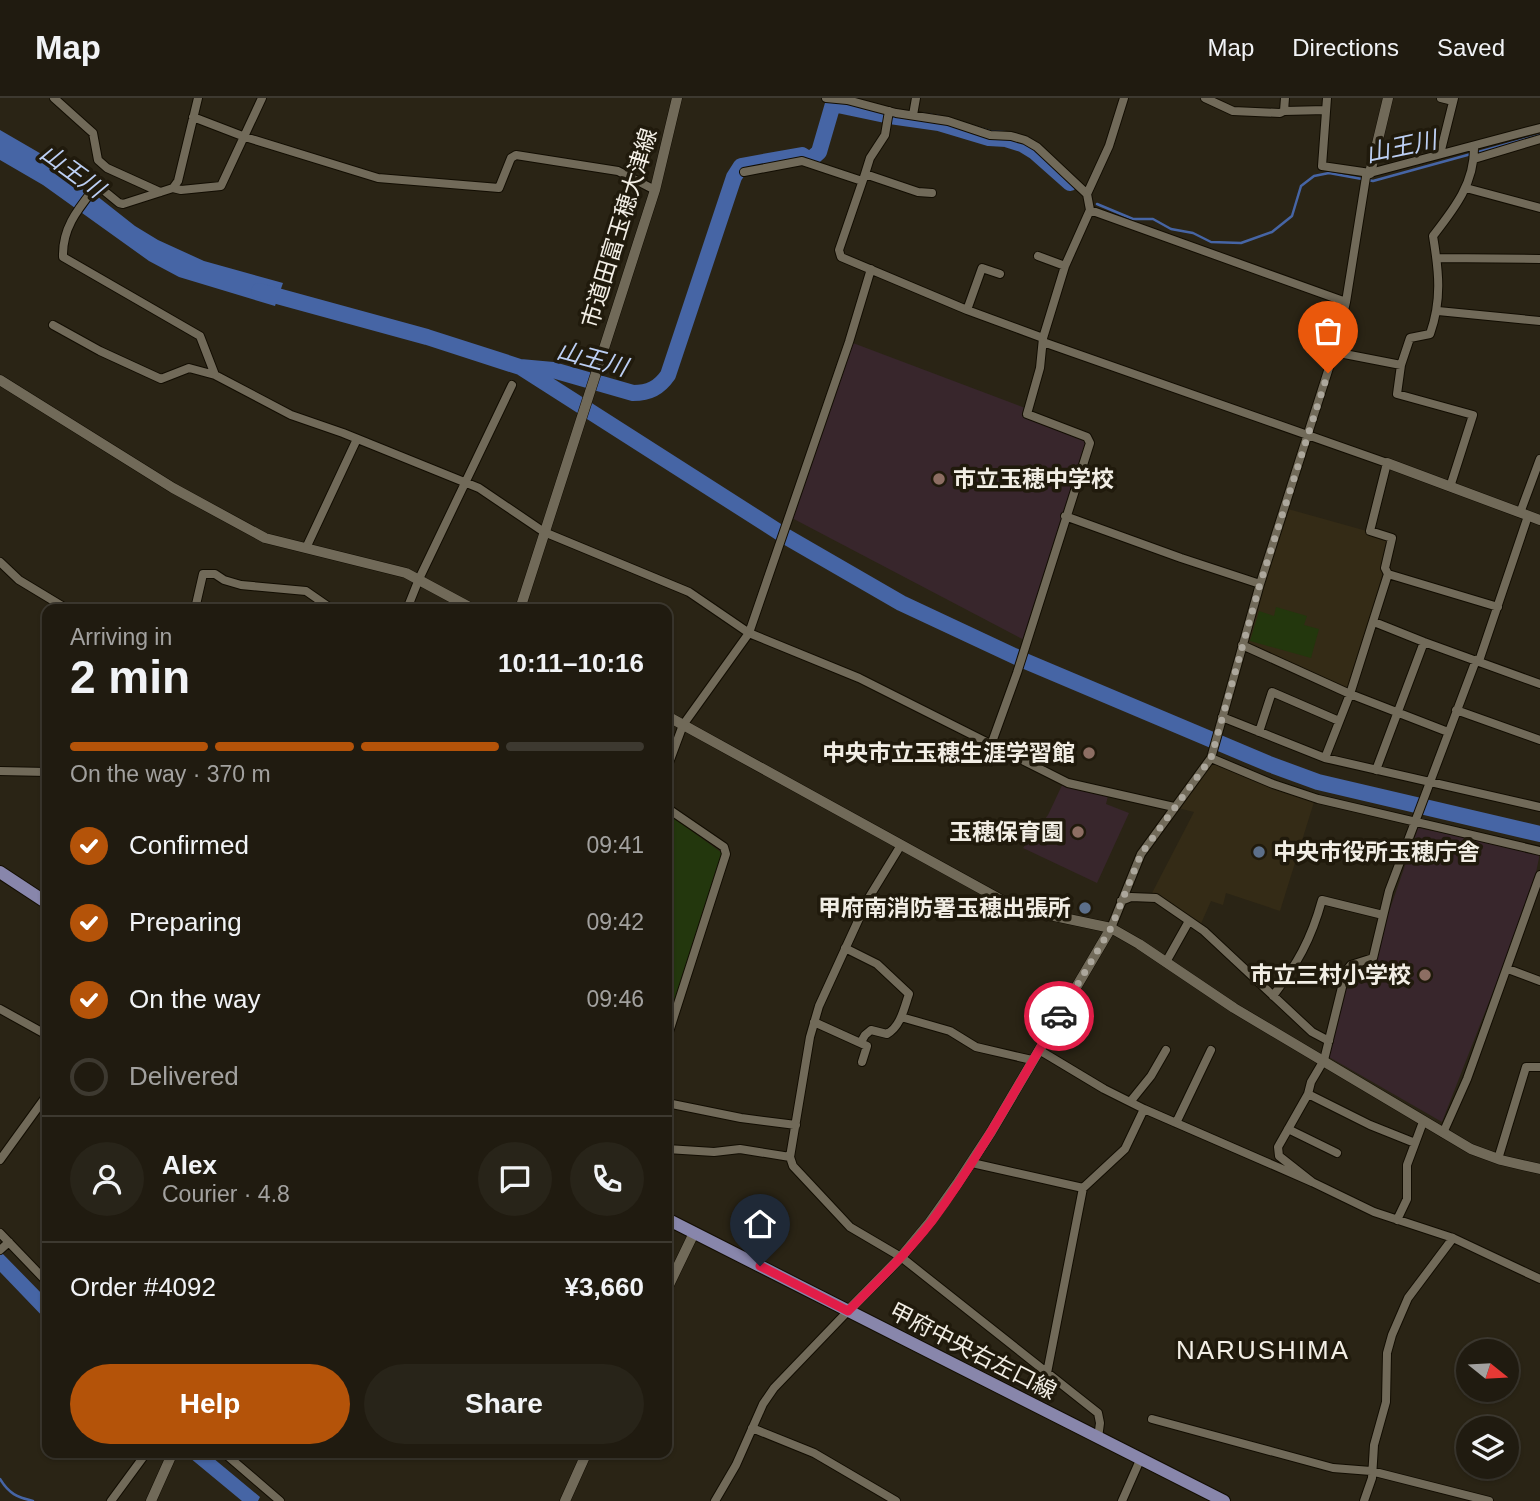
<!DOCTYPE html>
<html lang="en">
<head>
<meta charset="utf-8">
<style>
  :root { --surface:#201b10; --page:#282419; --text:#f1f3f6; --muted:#a2a19f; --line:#3d3930; --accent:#b45309 }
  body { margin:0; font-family:Arial,"Noto Sans JP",sans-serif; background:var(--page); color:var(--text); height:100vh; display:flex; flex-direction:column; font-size:26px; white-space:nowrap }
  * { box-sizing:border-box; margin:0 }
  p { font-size:23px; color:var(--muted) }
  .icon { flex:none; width:38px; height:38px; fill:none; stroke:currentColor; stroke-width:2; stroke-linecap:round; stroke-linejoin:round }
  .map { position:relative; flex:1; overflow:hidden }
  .details { position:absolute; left:42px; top:506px; width:630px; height:854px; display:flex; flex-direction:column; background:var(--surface); border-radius:14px; box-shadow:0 2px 5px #0004,0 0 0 2px var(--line) }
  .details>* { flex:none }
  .needle { width:46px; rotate:108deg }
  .buttons { position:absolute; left:1456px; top:1241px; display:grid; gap:14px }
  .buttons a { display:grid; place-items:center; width:63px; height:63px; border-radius:50%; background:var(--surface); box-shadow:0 2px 5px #0004,0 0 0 2px var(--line); font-size:35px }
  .pin { position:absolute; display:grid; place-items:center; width:60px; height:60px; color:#fff; margin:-72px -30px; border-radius:50% 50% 50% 0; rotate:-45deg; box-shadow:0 0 7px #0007 }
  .pin .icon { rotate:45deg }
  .courier { position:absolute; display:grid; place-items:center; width:70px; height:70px; margin:-35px; border:5px solid #e11d48; border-radius:50%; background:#fff; color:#222; box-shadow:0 2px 9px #0007 }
  .overview em { font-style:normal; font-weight:600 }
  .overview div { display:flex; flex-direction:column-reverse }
  .overview { display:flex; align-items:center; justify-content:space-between; height:119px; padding:0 28px }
  h1 { font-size:46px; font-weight:600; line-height:52px }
  .bar { display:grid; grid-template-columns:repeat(4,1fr); gap:10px 7px; align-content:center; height:84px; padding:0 28px }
  .bar i { height:9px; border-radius:5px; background:var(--line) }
  .bar .active { background:var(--accent) }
  .bar p { grid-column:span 4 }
  .line { display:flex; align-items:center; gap:18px; padding:0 28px; border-top:2px solid var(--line) }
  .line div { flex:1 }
  .round { display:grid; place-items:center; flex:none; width:74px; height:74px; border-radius:37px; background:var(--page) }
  ol { padding:0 28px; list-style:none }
  li { display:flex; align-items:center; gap:21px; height:77px }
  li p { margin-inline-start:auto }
  li .icon { padding:7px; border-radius:50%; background:var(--accent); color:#fff; stroke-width:4 }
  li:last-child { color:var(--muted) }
  li i { width:38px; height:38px; border:4px solid var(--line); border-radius:50% }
  .button { display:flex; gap:14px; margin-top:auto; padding:14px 28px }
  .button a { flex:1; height:80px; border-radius:42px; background:var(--accent); color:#fff; font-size:28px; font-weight:600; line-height:80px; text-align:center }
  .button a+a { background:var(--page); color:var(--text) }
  header { display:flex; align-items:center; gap:42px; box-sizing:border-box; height:98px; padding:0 35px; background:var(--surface); border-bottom:2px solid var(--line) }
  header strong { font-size:33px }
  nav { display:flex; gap:38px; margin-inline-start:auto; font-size:24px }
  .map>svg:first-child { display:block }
  .built { fill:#342b16 }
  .education { fill:#38262c }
  .green { fill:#23370d }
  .water { fill:#4665a5 }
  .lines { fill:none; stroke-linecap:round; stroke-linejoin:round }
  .stream { stroke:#4665a5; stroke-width:2.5 }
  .river { stroke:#4665a5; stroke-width:16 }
  .minor-casing { stroke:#120d02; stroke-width:10 }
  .tertiary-casing { stroke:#120d02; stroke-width:11 }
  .primary-casing { stroke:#120d02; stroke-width:14 }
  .minor { stroke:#716a59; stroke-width:8 }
  .tertiary { stroke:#716a59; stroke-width:10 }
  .primary { stroke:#8886ab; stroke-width:12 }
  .done { stroke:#aca79c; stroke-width:7; stroke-dasharray:0 12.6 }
  .route { stroke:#e11d48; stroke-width:9 }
  .education-dot { fill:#8d6e63; stroke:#201a0c; stroke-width:2.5 }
  .service-dot { fill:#5c6f8a; stroke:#201a0c; stroke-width:2.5 }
  .labels { text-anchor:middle; stroke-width:7; stroke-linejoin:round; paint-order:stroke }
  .street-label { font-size:23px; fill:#f2eee5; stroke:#201a0c }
  .poi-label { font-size:23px; font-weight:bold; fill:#f2eee5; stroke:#201a0c; text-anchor:end }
  .water-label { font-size:24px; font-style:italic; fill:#bccff4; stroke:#201a0c }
  .quarter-label { font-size:26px; letter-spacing:2px; fill:#f2eee5; stroke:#201a0c }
</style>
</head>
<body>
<header>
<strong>Map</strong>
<nav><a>Map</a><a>Directions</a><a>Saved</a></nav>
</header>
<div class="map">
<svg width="1540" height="1403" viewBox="0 0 1540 1403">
  <rect width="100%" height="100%" fill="#2a2415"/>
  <path class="built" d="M1288,411l104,29 -42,156 -108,-49z
    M1211,660l103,44 -34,109 -54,-18 -3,12 -12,-4 -12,27 -47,-35 42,-81 -20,-5z"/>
  <path class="education" d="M853,245l172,65 -2,9 63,24 -62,199 -234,-123z
    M1064,683l45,11 -3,12 23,9 -32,70 -74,-35 25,-33z
    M1418,730l122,25 -8,39 -90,230 -113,-65 19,-79 7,-7 21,-7 7,-35z"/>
  <path class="green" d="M1276,509l31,9 -3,9 15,4 -8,29 -61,-17 9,-30 15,5z
    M667,715l55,40 -55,172z"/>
  <path class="water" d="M0,32l50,29 85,67 23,14 46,21 79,22 -8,23 -96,-29 -30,-16 -106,-76 -43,-25z
    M0,1153l47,48v22l-47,-49z
    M184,1355h23l53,44 -2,4h-16z"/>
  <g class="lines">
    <path class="stream" d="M1097,106l36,15h20l18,10 22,4 18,9 30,1 31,-11 20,-16 9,-30 13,-10 15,-3 44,8 167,-46
      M0,1381c9,15 17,18 33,22"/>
    <path class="river" d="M259,193l168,46 93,30 33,3 80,23c16,0 26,-5 35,-18l66,-198 7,-11 61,-11 8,5 9,-8 14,-48 57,12 49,7 50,15 17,1 16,5 13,8 35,31
      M522,270l263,168 116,67 124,58 244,103 49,18 222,52"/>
    <g class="minor-casing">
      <path id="minor" d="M54,0l39,35 5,27 9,8 53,24
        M198,0l-20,83 -5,7 -50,16 -4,-1 -22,-18c-18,23 -35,42 -34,72l137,79 15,39 76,40 52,18 136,55 65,44 145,60 60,41 110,45 209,105 106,24
        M826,0l21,2 49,13 52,8 42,14 21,1 14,4 12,7 50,47 3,16 -25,56 -22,72 -3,30 -13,46 60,23 3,6 -73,230 -26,72
        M1205,0l28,13 47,2 4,-2
        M1285,0l-1,13 42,-1
        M1327,0l-5,68 48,7 170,-45
        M1441,0l12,3
        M913,17l3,-17
        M193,19l52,20 133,41 121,10 12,-30 5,-3 102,16 37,19
        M1440,56l14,-56
        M1474,61l66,-20
        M744,74l58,-11 60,20
        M865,76l5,-16 15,-23 4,-24
        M173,90l8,2 40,-4 41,-88
        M1466,90l74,20
        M932,95l-14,-1 -53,-18 -26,76 2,7 126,53 76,28
        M1087,96l22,-48 15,-48
        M1090,112l256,92
        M1038,158l27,10
        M1437,160l103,1
        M967,212l15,-42 18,6
        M1438,213l102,10
        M53,227l47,26 61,28 28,-11 26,7
        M1043,244l344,121 -17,68 22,7 -7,30 3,6 -38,120 -25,64
        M1334,254l67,13 9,-27 20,-4c12,-34 9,-62 3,-98 21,-27 42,-53 41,-90
        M1401,267l-4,29 76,21 -23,72
        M1520,415l20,-54
        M1065,418l116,42 79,26
        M306,450l51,-109
        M0,464l19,18 48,29
        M1388,476l110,33
        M195,511l8,-35h12l9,6 17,5 65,6 26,18
        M407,511l12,-30 93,-194
        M1374,524l50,20 116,42
        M1242,547l108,49 98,38
        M1479,563l49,-145
        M1456,612l84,30
        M1222,619l103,41 215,49
        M1259,634l13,-40 67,29
        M1211,660l62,26 45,15 222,52
        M667,670l16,-43 66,-92 100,-291 22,-73
        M1376,672l48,-128
        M0,673l47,1
        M667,710l57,39 2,7 -59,184
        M901,747l-33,54 -49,107 -9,31 -20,120 3,9 57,61 51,30 197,156 2,10 -2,15
        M1121,803l10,-4 25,1 48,33 108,101 17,9
        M1111,830l30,-74 70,-96 49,-174 74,-232 12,-50 20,-125 4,-4
        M845,850l32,16 32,30c-5,14 -8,32 -22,40l-16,-4 -6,5 -4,7
        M1166,864l23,-41
        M1508,871l32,12
        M1273,898c24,-32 38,-56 49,-96l61,15
        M0,911l47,26
        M901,919l49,14 26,16 56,13
        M814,924l53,24 -5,16
        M1039,952l65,39 40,20 168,73 62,30 79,26 87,41
        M1308,996l62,31 45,18
        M1130,1004l21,-26 15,-26
        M667,1005l74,15 55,7
        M1176,1025l35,-73
        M1288,1031l49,24
        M1443,1035l24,-54 73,-204
        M667,1051l47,3 26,-3 50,8
        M1498,1061l28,-92h14
        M0,1062l47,-65
        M972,1065l111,25 42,-39 19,-40
        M1312,1084l-33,-26 -1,-9 30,-53 3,-12 13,-22 22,-89 5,-6 22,-7 16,-67 87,-231
        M1397,1122l10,-21v-34l16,-43
        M0,1135l47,49
        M0,1152l9,-8
        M1047,1275l36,-185
        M1152,1321l181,49 38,3 118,30
        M752,1330l62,25 82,48
        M223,1354l57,49
        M111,1403l36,-49
        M715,1403l21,-36 27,-61 11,-16 74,-77
        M1122,1403l18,-41
        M1364,1403l8,-23 2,-33 12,-43 1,-49 5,-18 16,-37 45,-60"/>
    </g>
    <g class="tertiary-casing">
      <path id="tertiary" d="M1370,75l18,-75
        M0,282l173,108 92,50 141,35 67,36
        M1387,365l153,57
        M520,511l135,-419 22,-92
        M667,618l349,192 95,20 28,16 95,64 237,141 30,11 39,9
        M667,1191l27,-56
        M848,1213l53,-54 29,-35 27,-38 34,-52 120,-204
        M151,1403l22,-49
        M565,1403l22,-49"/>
    </g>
    <g class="primary-casing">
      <path id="primary" d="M0,774l47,31
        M667,1121l557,282"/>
    </g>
    <use href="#minor" class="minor"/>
    <use href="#tertiary" class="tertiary"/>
    <use href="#primary" class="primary"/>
  </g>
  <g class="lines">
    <path class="done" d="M1059,918l52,-88 30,-74 70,-96 49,-174 68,-211"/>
    <path class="route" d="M760,1168l88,45c29,-29 59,-58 84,-90 48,-65 86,-136 127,-205"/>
  </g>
  <g class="education-dot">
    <circle cx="939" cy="381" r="7"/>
    <circle cx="1089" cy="655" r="7"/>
    <circle cx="1078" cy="734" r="7"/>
    <circle cx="1425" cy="877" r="7"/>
  </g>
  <g class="service-dot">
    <circle cx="1259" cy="754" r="7"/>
    <circle cx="1085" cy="810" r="7"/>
  </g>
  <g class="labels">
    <g class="street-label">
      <text transform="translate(619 130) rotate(-73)" y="8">市道田富玉穂大津線</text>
      <text transform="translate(973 1253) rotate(27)" y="8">甲府中央右左口線</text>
    </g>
    <g class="poi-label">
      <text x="953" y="389" text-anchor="start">市立玉穂中学校</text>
      <text x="1075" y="663">中央市立玉穂生涯学習館</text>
      <text x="1064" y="742">玉穂保育園</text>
      <text x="1273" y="762" text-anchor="start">中央市役所玉穂庁舎</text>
      <text x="1071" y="818">甲府南消防署玉穂出張所</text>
      <text x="1411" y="885">市立三村小学校</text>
    </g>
    <g class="water-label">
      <text transform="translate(1401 49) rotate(-12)" y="8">山王川</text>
      <text transform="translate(72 73) rotate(36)" y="8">山王川</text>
      <text transform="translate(592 261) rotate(15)" y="8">山王川</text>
    </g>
    <g class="quarter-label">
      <text x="1263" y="1261">NARUSHIMA</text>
    </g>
  </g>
</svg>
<div class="buttons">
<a><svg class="needle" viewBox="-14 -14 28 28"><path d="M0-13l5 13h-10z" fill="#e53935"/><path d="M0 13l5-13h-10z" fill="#a2a19f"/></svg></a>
<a><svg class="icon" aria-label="layers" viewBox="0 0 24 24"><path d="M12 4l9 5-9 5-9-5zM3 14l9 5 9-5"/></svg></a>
</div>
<div class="pin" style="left:1328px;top:275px;background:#ea580c"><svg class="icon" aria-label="bag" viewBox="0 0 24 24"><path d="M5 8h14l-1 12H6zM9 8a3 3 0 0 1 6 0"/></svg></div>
<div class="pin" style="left:760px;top:1168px;background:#1f2937"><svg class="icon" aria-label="home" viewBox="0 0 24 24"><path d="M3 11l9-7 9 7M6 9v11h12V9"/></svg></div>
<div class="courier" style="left:1059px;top:918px"><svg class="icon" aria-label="car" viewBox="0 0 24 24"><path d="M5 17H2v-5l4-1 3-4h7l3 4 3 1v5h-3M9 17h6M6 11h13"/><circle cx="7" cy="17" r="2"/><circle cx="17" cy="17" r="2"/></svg></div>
<section class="details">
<div class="overview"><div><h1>2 min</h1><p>Arriving in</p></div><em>10:11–10:16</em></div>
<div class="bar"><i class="active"></i><i class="active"></i><i class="active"></i><i></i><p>On the way · 370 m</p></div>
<ol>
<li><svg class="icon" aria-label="check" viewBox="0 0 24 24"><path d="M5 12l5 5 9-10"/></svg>Confirmed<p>09:41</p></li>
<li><svg class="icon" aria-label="check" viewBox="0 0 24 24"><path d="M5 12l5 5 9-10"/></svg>Preparing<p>09:42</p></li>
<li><svg class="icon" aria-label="check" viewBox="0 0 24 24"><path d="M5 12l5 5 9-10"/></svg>On the way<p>09:46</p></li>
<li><i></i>Delivered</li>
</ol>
<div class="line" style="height:126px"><a class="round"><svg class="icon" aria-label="person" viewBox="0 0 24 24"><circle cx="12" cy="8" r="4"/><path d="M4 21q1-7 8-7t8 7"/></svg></a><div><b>Alex</b><p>Courier · 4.8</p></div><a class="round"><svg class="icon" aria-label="chat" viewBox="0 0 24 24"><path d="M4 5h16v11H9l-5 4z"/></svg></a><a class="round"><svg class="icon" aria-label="phone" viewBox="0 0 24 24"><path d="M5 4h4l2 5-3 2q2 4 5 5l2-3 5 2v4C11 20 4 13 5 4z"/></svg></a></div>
<div class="line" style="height:91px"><div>Order #4092</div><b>¥3,660</b></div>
<div class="button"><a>Help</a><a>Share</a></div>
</section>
</div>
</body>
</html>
